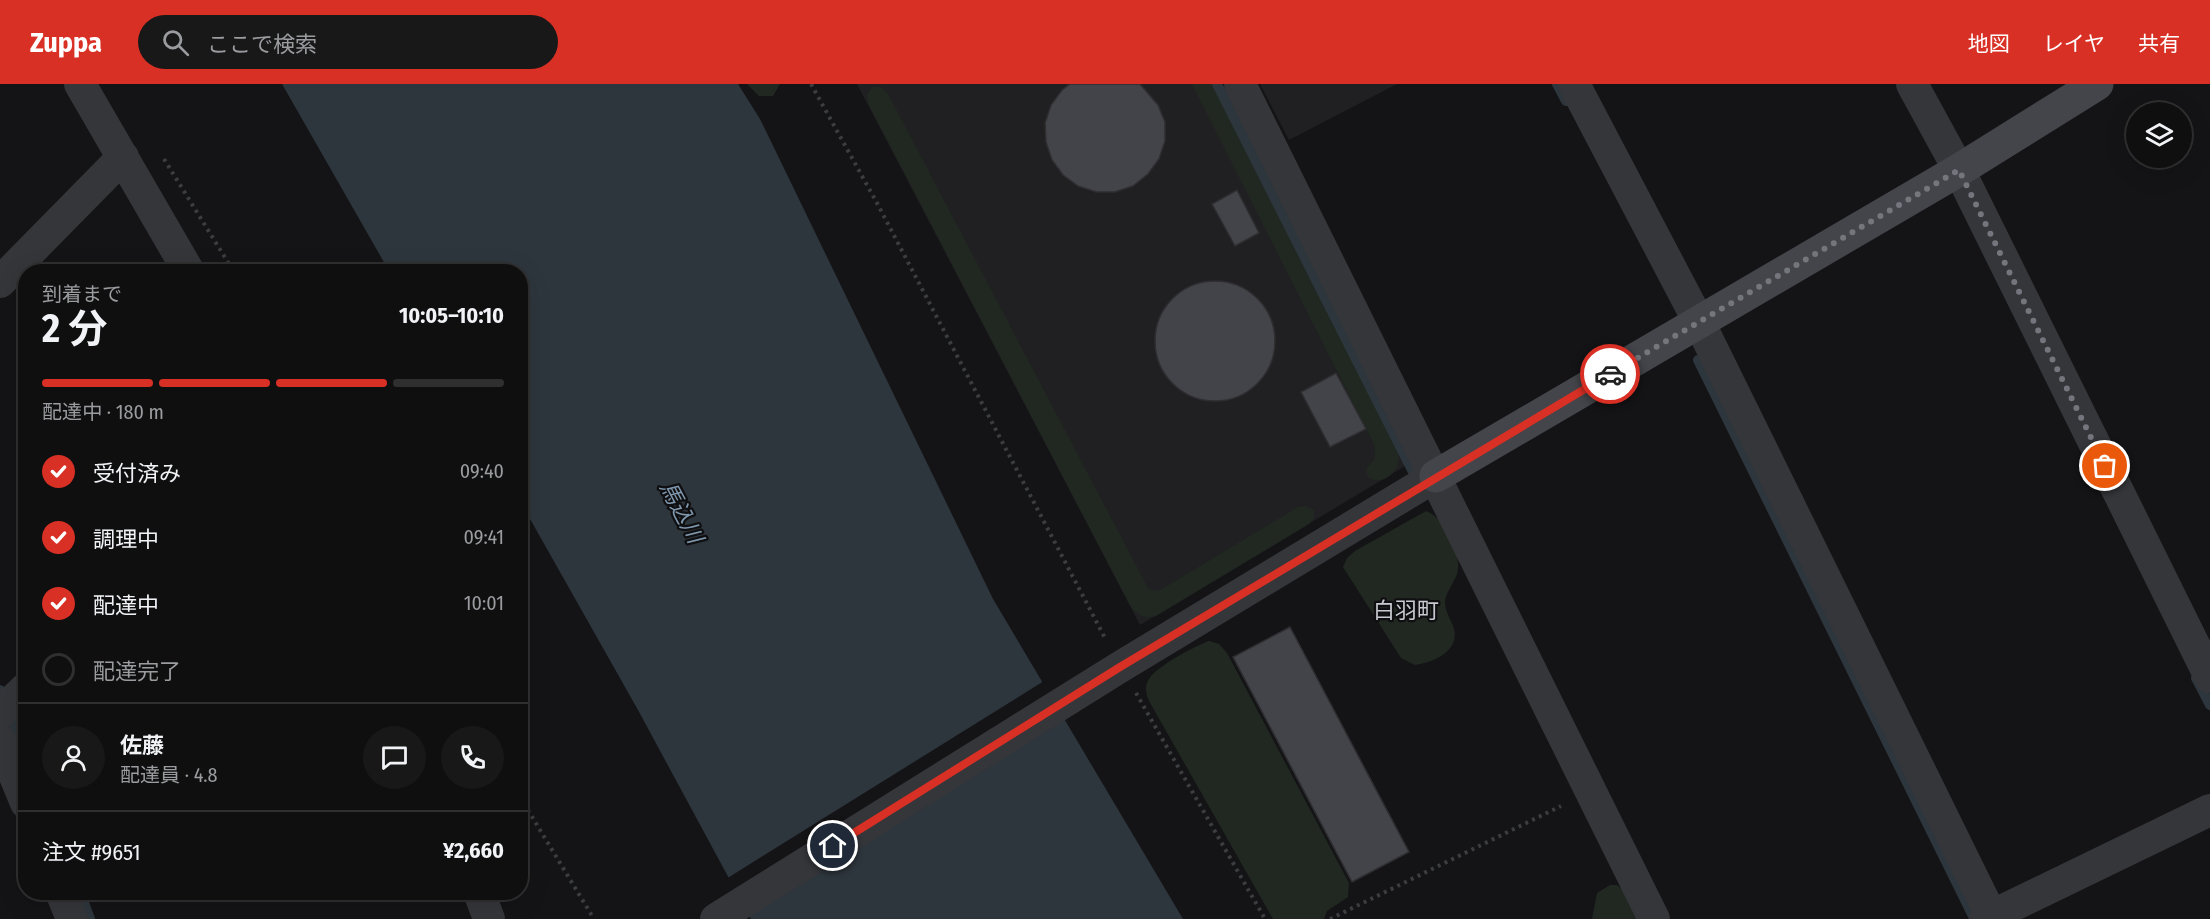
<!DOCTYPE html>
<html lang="ja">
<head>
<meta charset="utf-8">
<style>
  :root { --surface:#0f0f10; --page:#181819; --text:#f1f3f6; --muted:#9b9c9f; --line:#2f2f30; --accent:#d93025 }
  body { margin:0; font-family:"Fira Sans Condensed","Noto Sans JP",sans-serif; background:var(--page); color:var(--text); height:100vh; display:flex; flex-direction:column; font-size:22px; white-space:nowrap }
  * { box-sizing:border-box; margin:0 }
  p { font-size:20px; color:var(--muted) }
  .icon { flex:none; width:33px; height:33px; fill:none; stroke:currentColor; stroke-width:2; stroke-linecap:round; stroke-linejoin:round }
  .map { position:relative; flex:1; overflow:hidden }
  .details { position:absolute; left:18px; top:180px; width:510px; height:636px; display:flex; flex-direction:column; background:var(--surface); border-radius:24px; box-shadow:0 6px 24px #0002,0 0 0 2px var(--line) }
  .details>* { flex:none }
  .buttons { position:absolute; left:2126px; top:18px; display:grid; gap:12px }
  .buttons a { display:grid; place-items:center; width:66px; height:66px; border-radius:50%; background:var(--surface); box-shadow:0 6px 24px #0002,0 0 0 2px var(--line); font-size:30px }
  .pin { position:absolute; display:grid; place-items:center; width:51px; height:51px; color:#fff; margin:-26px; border:3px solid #fff; border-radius:50%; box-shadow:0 2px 6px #0007 }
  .courier { position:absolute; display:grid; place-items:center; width:60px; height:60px; margin:-30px; border:4px solid #d93025; border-radius:50%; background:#fff; color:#222; box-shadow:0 2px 8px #0007 }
  .summary em { font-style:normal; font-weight:700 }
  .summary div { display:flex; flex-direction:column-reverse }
  .summary { display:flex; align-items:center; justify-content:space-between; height:102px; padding:0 24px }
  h1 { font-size:39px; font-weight:700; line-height:45px }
  .bar { display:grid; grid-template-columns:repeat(4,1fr); gap:9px 6px; align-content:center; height:72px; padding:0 24px }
  .bar i { height:8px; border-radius:4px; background:var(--line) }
  .bar .active { background:var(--accent) }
  .bar p { grid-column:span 4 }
  .line { display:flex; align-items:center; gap:15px; padding:0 24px; border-top:2px solid var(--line) }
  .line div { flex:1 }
  .round { display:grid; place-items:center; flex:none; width:63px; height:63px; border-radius:32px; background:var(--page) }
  ol { padding:0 24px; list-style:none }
  li { display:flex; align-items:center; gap:18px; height:66px }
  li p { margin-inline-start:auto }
  li .icon { padding:6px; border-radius:50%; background:var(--accent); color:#fff; stroke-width:4 }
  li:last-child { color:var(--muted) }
  li i { width:33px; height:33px; border:3px solid var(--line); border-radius:50% }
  header { display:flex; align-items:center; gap:36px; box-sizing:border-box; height:84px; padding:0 30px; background:var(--accent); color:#fff }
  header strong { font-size:28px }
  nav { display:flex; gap:33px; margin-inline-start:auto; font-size:21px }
  .search { width:420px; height:54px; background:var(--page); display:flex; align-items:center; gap:15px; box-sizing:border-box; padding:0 21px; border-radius:33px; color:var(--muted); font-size:22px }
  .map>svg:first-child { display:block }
  .built { fill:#202022 }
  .green { fill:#202821 }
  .water { fill:#2e363d }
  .pier { fill:#141416 }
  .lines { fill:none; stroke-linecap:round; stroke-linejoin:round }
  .stream { stroke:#2e363d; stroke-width:10 }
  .building { fill:#434449; stroke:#2e2e31; stroke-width:1.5 }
  .path { stroke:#3b3d41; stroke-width:4; stroke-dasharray:3 4.5; stroke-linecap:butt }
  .street { stroke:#35363a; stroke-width:32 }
  .secondary { stroke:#43454a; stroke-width:33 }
  .done { stroke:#74767d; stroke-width:6; stroke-dasharray:0 10.8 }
  .route { stroke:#d93025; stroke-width:8 }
  .labels { text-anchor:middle; stroke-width:4.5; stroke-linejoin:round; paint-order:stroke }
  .water-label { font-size:22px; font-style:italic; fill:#8098ae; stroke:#0f0f11 }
  .neighbourhood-label { font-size:22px; fill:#c7cad1; stroke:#0f0f11 }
</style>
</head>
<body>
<header>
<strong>Zuppa</strong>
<div class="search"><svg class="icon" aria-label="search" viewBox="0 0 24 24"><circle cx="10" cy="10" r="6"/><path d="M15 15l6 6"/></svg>ここで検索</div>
<nav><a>地図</a><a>レイヤ</a><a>共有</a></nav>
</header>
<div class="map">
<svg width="2210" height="835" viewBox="0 0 2210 835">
  <rect width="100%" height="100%" fill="#141416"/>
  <path class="built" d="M857,0h355l193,382 -265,159z
    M1260,0h137l-108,56z"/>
  <path class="green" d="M747,0h33l-7,12h-14z
    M1192,0h20l186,368c4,17 -14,36 -30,25l-2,-8 9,-10v-13z
    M872,3h9l7,7 260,494 7,3 7,-2 136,-82 8,-1 8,4v8l-5,6 -153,92c-12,3 -17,-1 -25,-9l-262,-502 -2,-10z
    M1426,427c18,6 34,39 32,58 -1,12 -13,22 -13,34 0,9 7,18 9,26 6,22 -21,34 -39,36l-14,-7 -58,-91 4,-9 8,-7z
    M1209,557l10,3 8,9 122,230 -1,14 -21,14 -3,8h-51l-124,-218c-3,-8 -5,-14 0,-22 8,-13 46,-33 60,-38z
    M1610,801h7l6,5 14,29h-45l5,-26z"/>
  <path class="water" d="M282,0h456l22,35 233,480 190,320h-432l-113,-209 -117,-207 -1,-231 -131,-1z"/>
  <path class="pier" d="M1044,597l21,35 -320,199 -19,-36z"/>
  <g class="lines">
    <path class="stream" d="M1217,0l196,388
      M1557,0l9,17
      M1698,276l275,556
      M2196,594l14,27
      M0,606l26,65
      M80,808l10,27"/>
  </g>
  <path class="building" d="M1070,0h70l18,21 7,17v19l-6,18 -11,15 -15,12 -18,6h-19l-18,-6 -15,-11 -11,-15 -6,-18 -1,-19 6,-18 11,-15z
    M1237,106l22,43 -24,13 -23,-42z
    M1155 257a60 60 0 1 1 120 0a60 60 0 1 1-120 0Z
    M1336,289l30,56 -36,18 -29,-55z
    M1290,543l119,225 -57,30 -119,-225z"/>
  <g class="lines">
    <path class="path" d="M811,0l66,119 229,437
      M164,75l70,113
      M1136,609l129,226
      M520,713l74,122
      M1330,835l231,-113"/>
    <path class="street" d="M80,0l109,188
      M1240,0l414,835
      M1574,0l125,238 294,597
      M1912,0l47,86 251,507
      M0,198l123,-125
      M0,629l26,-25
      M0,656l26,63
      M61,808l11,27
      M479,808l10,27
      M716,835l404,-252 316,-191
      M1985,835l225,-109"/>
    <path class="secondary" d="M1436,392l523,-306 138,-86"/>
  </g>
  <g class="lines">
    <path class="done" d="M1610,290l349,-204 146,296"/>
    <path class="route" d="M833,762l287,-179 490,-293"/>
  </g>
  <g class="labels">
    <g class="water-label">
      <text transform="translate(682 428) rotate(62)" y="8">馬込川</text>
    </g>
    <g class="neighbourhood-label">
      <text x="1406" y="534">白羽町</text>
    </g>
  </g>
</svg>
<div class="buttons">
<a><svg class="icon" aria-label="layers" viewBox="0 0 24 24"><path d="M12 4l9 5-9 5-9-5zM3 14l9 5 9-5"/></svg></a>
</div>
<div class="pin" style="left:2105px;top:382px;background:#ea580c"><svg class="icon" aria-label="bag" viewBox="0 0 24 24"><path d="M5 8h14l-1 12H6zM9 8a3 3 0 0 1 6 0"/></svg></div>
<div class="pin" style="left:833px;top:762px;background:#1f2937"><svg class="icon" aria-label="home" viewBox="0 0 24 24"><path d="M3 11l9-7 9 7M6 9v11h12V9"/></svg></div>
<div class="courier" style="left:1610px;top:290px"><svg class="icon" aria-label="car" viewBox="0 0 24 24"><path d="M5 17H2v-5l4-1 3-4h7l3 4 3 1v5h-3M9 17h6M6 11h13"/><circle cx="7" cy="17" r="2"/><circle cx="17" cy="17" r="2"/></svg></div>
<section class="details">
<div class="summary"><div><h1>2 分</h1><p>到着まで</p></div><em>10:05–10:10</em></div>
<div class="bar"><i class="active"></i><i class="active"></i><i class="active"></i><i></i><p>配達中 · 180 m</p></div>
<ol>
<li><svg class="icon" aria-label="check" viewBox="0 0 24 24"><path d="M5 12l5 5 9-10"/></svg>受付済み<p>09:40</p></li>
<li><svg class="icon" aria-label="check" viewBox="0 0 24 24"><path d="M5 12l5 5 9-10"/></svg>調理中<p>09:41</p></li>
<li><svg class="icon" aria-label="check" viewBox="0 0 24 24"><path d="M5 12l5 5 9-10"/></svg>配達中<p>10:01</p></li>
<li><i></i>配達完了</li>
</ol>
<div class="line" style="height:108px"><a class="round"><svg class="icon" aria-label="person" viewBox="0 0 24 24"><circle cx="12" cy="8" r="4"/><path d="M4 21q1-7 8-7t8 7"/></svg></a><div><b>佐藤</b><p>配達員 · 4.8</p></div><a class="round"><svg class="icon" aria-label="chat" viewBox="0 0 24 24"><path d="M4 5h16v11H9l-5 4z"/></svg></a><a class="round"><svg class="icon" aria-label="phone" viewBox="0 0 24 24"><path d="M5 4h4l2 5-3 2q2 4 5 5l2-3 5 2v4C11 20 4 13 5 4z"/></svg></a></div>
<div class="line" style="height:78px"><div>注文 #9651</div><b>¥2,660</b></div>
</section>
</div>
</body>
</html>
